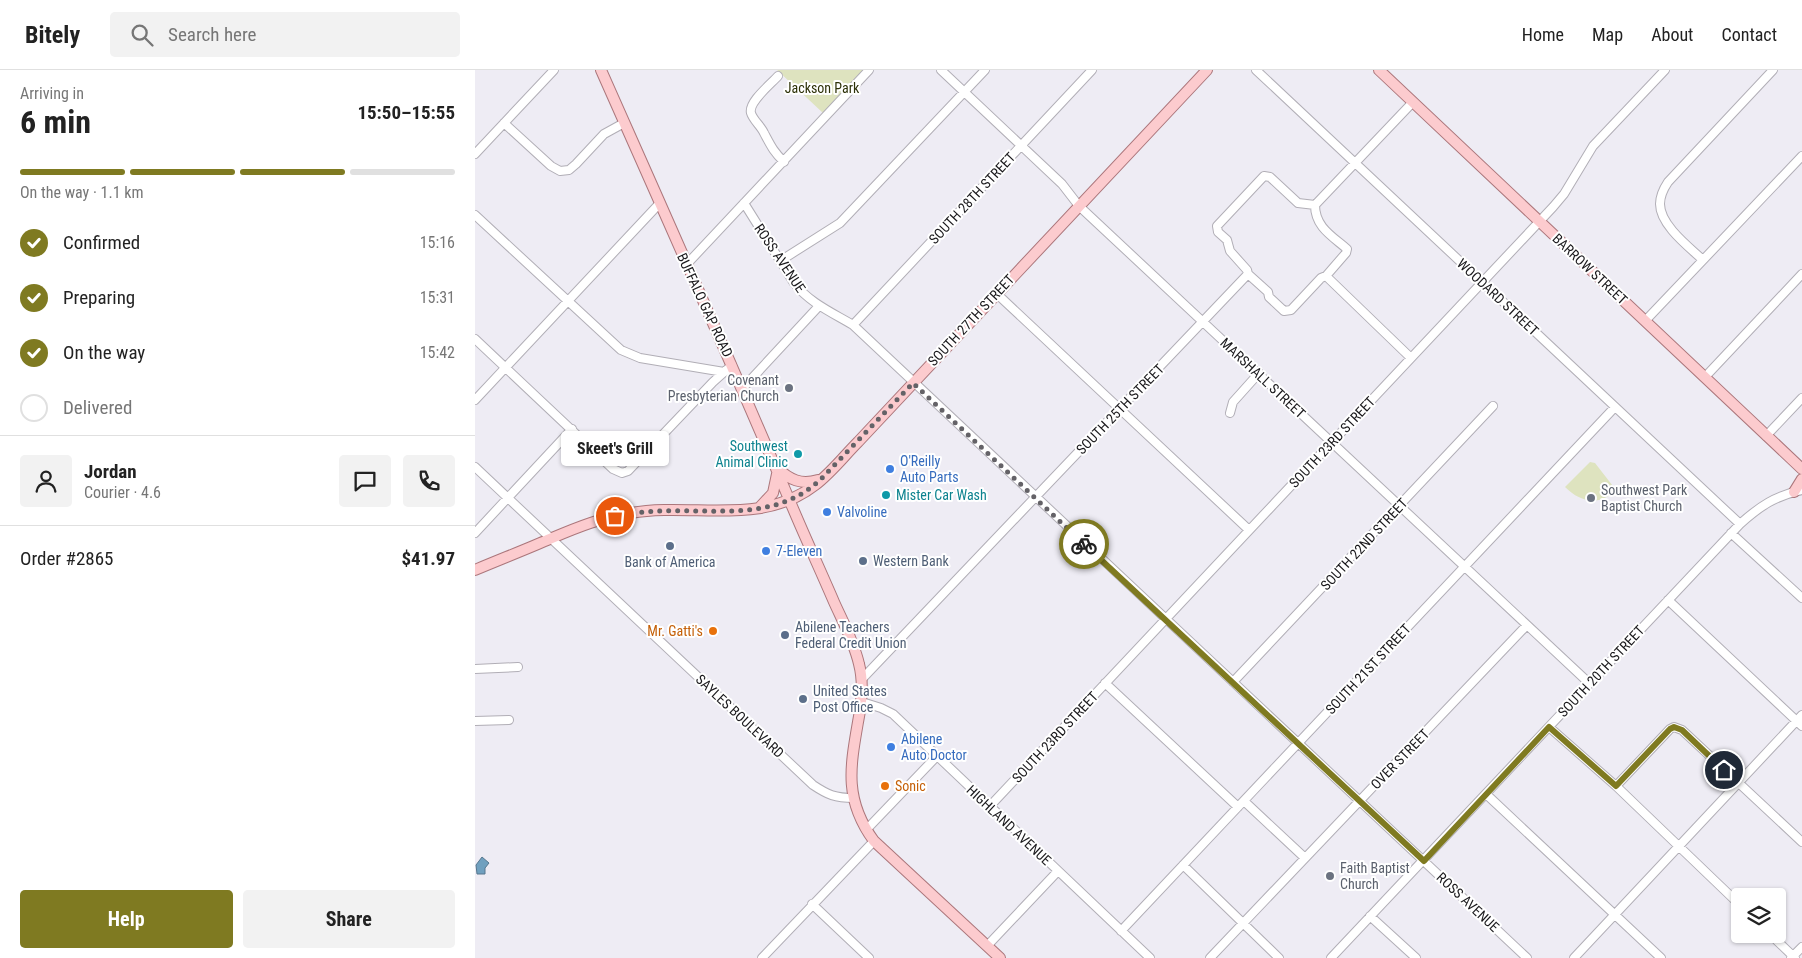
<!DOCTYPE html>
<html lang="en">
<head>
<meta charset="utf-8">
<style>
  :root { --surface:#fff; --page:#f2f2f2; --text:#222; --muted:#767676; --line:#e0e0e0; --accent:#7f7a21 }
  body { margin:0; font-family:"Roboto Condensed",sans-serif; background:var(--page); color:var(--text); height:100vh; display:flex; flex-direction:column; font-size:19px; white-space:nowrap }
  * { box-sizing:border-box; margin:0 }
  p { font-size:16px; color:var(--muted) }
  .icon { flex:none; width:28px; height:28px; fill:none; stroke:currentColor; stroke-width:2; stroke-linecap:round; stroke-linejoin:round }
  .map { position:relative; flex:1; overflow:hidden }
  .panel { display:flex; flex-direction:column; background:var(--surface); width:475px }
  .panel>* { flex:none }
  .tools { position:absolute; left:1256px; top:818px; display:grid; gap:10px }
  .tools a { display:grid; place-items:center; width:55px; height:55px; border-radius:5px; background:var(--surface); box-shadow:0 1px 4px #0004; font-size:25px }
  .pin { position:absolute; display:grid; place-items:center; width:42px; height:42px; color:#fff; margin:-21px; border:2px solid #fff; border-radius:50%; box-shadow:0 1px 5px #0007 }
  .courier { position:absolute; display:grid; place-items:center; width:50px; height:50px; margin:-25px; border:4px solid #7f7a21; border-radius:50%; background:#fff; color:#222; box-shadow:0 1px 6px #0007 }
  .bubble { position:absolute; height:35px; border-radius:5px; background:var(--surface); box-shadow:0 1px 4px #0004; font-size:16px; font-weight:700; line-height:35px; text-align:center }
  .overview em { font-style:normal; font-weight:700 }
  .overview div { display:flex; flex-direction:column-reverse }
  .overview { display:flex; align-items:center; justify-content:space-between; height:85px; padding:0 20px }
  h1 { font-size:32px; font-weight:700; line-height:38px }
  .bar { display:grid; grid-template-columns:repeat(4,1fr); gap:8px 5px; align-content:center; height:60px; padding:0 20px }
  .bar i { height:6px; border-radius:4px; background:var(--line) }
  .bar .selected { background:var(--accent) }
  .bar p { grid-column:span 4 }
  .line { display:flex; align-items:center; gap:12px; padding:0 20px; border-top:1px solid var(--line) }
  .line div { flex:1 }
  .round { display:grid; place-items:center; flex:none; width:52px; height:52px; border-radius:5px; background:var(--page) }
  ol { padding:0 20px; list-style:none }
  li { display:flex; align-items:center; gap:15px; height:55px }
  li p { margin-inline-start:auto }
  li .icon { padding:5px; border-radius:50%; background:var(--accent); color:#fff; stroke-width:4 }
  li:last-child { color:var(--muted) }
  li i { width:28px; height:28px; border:2px solid var(--line); border-radius:50% }
  .primary-button { display:flex; gap:10px; margin-top:auto; padding:10px 20px }
  .primary-button a { flex:1; height:58px; border-radius:5px; background:var(--accent); color:#fff; font-size:20px; font-weight:700; line-height:58px; text-align:center }
  .primary-button a+a { background:var(--page); color:var(--text) }
  header { display:flex; align-items:center; gap:30px; box-sizing:border-box; height:70px; padding:0 25px; background:var(--surface); border-bottom:1px solid var(--line) }
  header strong { font-size:24px }
  nav { display:flex; gap:28px; margin-inline-start:auto; font-size:18px }
  .search { width:350px; height:45px; background:var(--page); display:flex; align-items:center; gap:12px; box-sizing:border-box; padding:0 18px; border-radius:5px; color:var(--muted); font-size:19px }
  main { display:flex; flex:1; min-height:0 }
  .map>svg:first-child { display:block }
  .green { fill:#dee3bf }
  .water { fill:#70a0bf; stroke:#56778e }
  .lines { fill:none; stroke-linecap:round; stroke-linejoin:round }
  .minor-casing { stroke:#b1aeb6; stroke-width:10 }
  .major-casing { stroke:#ab767b; stroke-width:12 }
  .minor { stroke:#fff; stroke-width:8 }
  .major { stroke:#fccbce; stroke-width:10 }
  .done { stroke:#646267; stroke-width:5; stroke-dasharray:0 9 }
  .route { stroke:#7f7a21; stroke-width:6 }
  .worship-dot { fill:#6b7280; stroke:#fff; stroke-width:2 }
  .culture-dot { fill:#0f9aa8; stroke:#fff; stroke-width:2 }
  .shop-dot { fill:#3f7fe0; stroke:#fff; stroke-width:2 }
  .service-dot { fill:#5c6f8a; stroke:#fff; stroke-width:2 }
  .food-dot { fill:#e8710a; stroke:#fff; stroke-width:2 }
  .labels { text-anchor:middle; stroke-width:4; stroke-linejoin:round; paint-order:stroke }
  .park-label { font-size:14px; fill:#2d3108; stroke:#fff }
  .street-label { font-size:14px; fill:#19181b; stroke:#fff }
  .worship-label { font-size:14px; fill:#5b616d; stroke:#fff; text-anchor:start }
  .culture-label { font-size:14px; fill:#0d838f; stroke:#fff; text-anchor:end }
  .shop-label { font-size:14px; fill:#366cbe; stroke:#fff; text-anchor:start }
  .service-label { font-size:14px; fill:#4e5e75; stroke:#fff; text-anchor:start }
  .food-label { font-size:14px; fill:#c56008; stroke:#fff; text-anchor:end }
</style>
</head>
<body>
<header>
<strong>Bitely</strong>
<div class="search"><svg class="icon" aria-label="search" viewBox="0 0 24 24"><circle cx="10" cy="10" r="6"/><path d="M15 15l6 6"/></svg>Search here</div>
<nav><a>Home</a><a>Map</a><a>About</a><a>Contact</a></nav>
</header>
<main>
<section class="panel">
<div class="overview"><div><h1>6 min</h1><p>Arriving in</p></div><em>15:50–15:55</em></div>
<div class="bar"><i class="selected"></i><i class="selected"></i><i class="selected"></i><i></i><p>On the way · 1.1 km</p></div>
<ol>
<li><svg class="icon" aria-label="check" viewBox="0 0 24 24"><path d="M5 12l5 5 9-10"/></svg>Confirmed<p>15:16</p></li>
<li><svg class="icon" aria-label="check" viewBox="0 0 24 24"><path d="M5 12l5 5 9-10"/></svg>Preparing<p>15:31</p></li>
<li><svg class="icon" aria-label="check" viewBox="0 0 24 24"><path d="M5 12l5 5 9-10"/></svg>On the way<p>15:42</p></li>
<li><i></i>Delivered</li>
</ol>
<div class="line" style="height:90px"><a class="round"><svg class="icon" aria-label="person" viewBox="0 0 24 24"><circle cx="12" cy="8" r="4"/><path d="M4 21q1-7 8-7t8 7"/></svg></a><div><b>Jordan</b><p>Courier · 4.6</p></div><a class="round"><svg class="icon" aria-label="chat" viewBox="0 0 24 24"><path d="M4 5h16v11H9l-5 4z"/></svg></a><a class="round"><svg class="icon" aria-label="phone" viewBox="0 0 24 24"><path d="M5 4h4l2 5-3 2q2 4 5 5l2-3 5 2v4C11 20 4 13 5 4z"/></svg></a></div>
<div class="line" style="height:65px"><div>Order #2865</div><b>$41.97</b></div>
<div class="primary-button"><a>Help</a><a>Share</a></div>
</section>
<div class="map">
<svg width="1327" height="888" viewBox="0 0 1327 888">
  <rect width="100%" height="100%" fill="#eeecf4"/>
  <path class="green" d="M302,0h86l-40,43z
    M1115,392l5,1 21,27c-16,16 -35,13 -51,-3z"/>
  <path class="water" d="M7,787l7,6 -4,5v6h-8l-1,-9z"/>
  <g class="lines">
    <g class="minor-casing">
      <path id="minor" d="M466,0l121,114 17,22 510,477
        M781,0l484,454
        M303,6c-7,8 -30,26 -27,37 2,7 10,13 13,20 7,13 9,18 20,29
        M29,53l47,43 9,5 9,-1 7,-6 28,-30 20,-11
        M0,84l79,-84
        M269,133l50,80c16,20 37,29 59,42l674,633
        M0,145l146,135 19,8 84,14
        M1228,190c-14,-13 -43,-35 -43,-56 0,-8 4,-16 8,-22l105,-112
        M305,191l60,-38 145,-153
        M211,195l183,-195
        M773,204l20,18 1,5 15,14 7,-1 30,-32 5,-2 85,82
        M851,206l20,-23 1,-4c-15,-13 -32,-22 -32,-44l98,-103
        M521,223l253,237
        M1170,251l157,-165
        M378,255l239,-255
        M0,269l138,130 9,4 6,-2 85,-89 19,-17
        M1230,307l97,-103
        M267,319l77,-83
        M0,330l184,-196
        M755,343l3,-11 26,-29
        M1291,366l36,-38
        M0,397l338,318c15,10 22,13 41,13
        M0,463l97,-104
        M1256,463l71,65
        M1193,530l134,126
        M0,599l43,-2
        M387,609l386,-405 -1,-4 -17,-19 -3,-11 -9,-8 -1,-6 47,-50 6,1 28,26 17,2
        M758,612l260,-276
        M630,613l133,124
        M387,632l19,6 12,6 257,244
        M0,651l34,-1
        M1074,657l67,59 124,119
        M1141,716l54,-57 4,-2 8,3 120,112
        M1011,724l175,164
        M769,731l61,57
        M515,736l563,-599 11,-13 29,-48 72,-76
        M391,760l71,-74
        M708,795l96,93
        M337,834l57,54
        M895,846l46,42
        M646,861l494,-524
        M1295,864l25,24
        M512,876l71,-75
        M287,888l112,-117
        M735,888l317,-333
        M856,888l409,-434c20,-18 35,-28 62,-34
        M1099,888l228,-243
        M1316,888l11,-11"/>
    </g>
    <g class="major-casing">
      <path id="major" d="M126,0c63,142 127,285 188,429 14,34 30,68 45,103 9,20 20,40 25,62 5,19 3,38 -1,58 -8,46 -14,78 16,119l126,117
        M904,0l423,399
        M302,398c13,12 24,17 41,12
        M1319,422l8,-13
        M284,438l14,-15 4,-19
        M0,500c26,-11 52,-21 77,-32 26,-11 51,-21 79,-25 62,-11 130,14 184,-28 16,-12 29,-29 43,-43l349,-372"/>
    </g>
    <use href="#minor" class="minor"/>
    <use href="#major" class="major"/>
  </g>
  <g class="lines">
    <path class="done" d="M140,446c17,-3 33,-5 49,-5 55,-2 113,10 157,-32l92,-96 171,161"/>
    <path class="route" d="M609,474l340,317 125,-134 67,59 54,-57 4,-2 8,3 42,40"/>
  </g>
  <g class="worship-dot">
    <circle cx="314" cy="318" r="5"/>
    <circle cx="1116" cy="428" r="5"/>
    <circle cx="855" cy="806" r="5"/>
  </g>
  <g class="culture-dot">
    <circle cx="323" cy="384" r="5"/>
    <circle cx="411" cy="425" r="5"/>
  </g>
  <g class="shop-dot">
    <circle cx="415" cy="399" r="5"/>
    <circle cx="352" cy="442" r="5"/>
    <circle cx="291" cy="481" r="5"/>
    <circle cx="416" cy="677" r="5"/>
  </g>
  <g class="service-dot">
    <circle cx="195" cy="476" r="5"/>
    <circle cx="388" cy="491" r="5"/>
    <circle cx="310" cy="565" r="5"/>
    <circle cx="328" cy="629" r="5"/>
  </g>
  <g class="food-dot">
    <circle cx="238" cy="561" r="5"/>
    <circle cx="410" cy="716" r="5"/>
  </g>
  <g class="labels">
    <g class="park-label">
      <text x="347" y="23">Jackson Park</text>
    </g>
    <g class="street-label">
      <text transform="translate(497 128) rotate(-47)" y="5">SOUTH 28TH STREET</text>
      <text transform="translate(305 188) rotate(56)" y="5">ROSS AVENUE</text>
      <text transform="translate(1115 199) rotate(43)" y="5">BARROW STREET</text>
      <text transform="translate(1023 227) rotate(43)" y="5">WOODARD STREET</text>
      <text transform="translate(230 235) rotate(65)" y="5">BUFFALO GAP ROAD</text>
      <text transform="translate(496 250) rotate(-47)" y="5">SOUTH 27TH STREET</text>
      <text transform="translate(788 308) rotate(43)" y="5">MARSHALL STREET</text>
      <text transform="translate(645 339) rotate(-46)" y="5">SOUTH 25TH STREET</text>
      <text transform="translate(857 372) rotate(-47)" y="5">SOUTH 23RD STREET</text>
      <text transform="translate(889 474) rotate(-47)" y="5">SOUTH 22ND STREET</text>
      <text transform="translate(893 599) rotate(-47)" y="5">SOUTH 21ST STREET</text>
      <text transform="translate(1126 601) rotate(-47)" y="5">SOUTH 20TH STREET</text>
      <text transform="translate(265 646) rotate(43)" y="5">SAYLES BOULEVARD</text>
      <text transform="translate(580 667) rotate(-47)" y="5">SOUTH 23RD STREET</text>
      <text transform="translate(925 689) rotate(-46)" y="5">OVER STREET</text>
      <text transform="translate(534 755) rotate(43)" y="5">HIGHLAND AVENUE</text>
      <text transform="translate(993 832) rotate(43)" y="5">ROSS AVENUE</text>
    </g>
    <g class="worship-label">
      <text x="304" y="315" text-anchor="end">Covenant<tspan x="304" dy="16">Presbyterian Church</tspan></text>
      <text x="1126" y="425">Southwest Park<tspan x="1126" dy="16">Baptist Church</tspan></text>
      <text x="865" y="803">Faith Baptist<tspan x="865" dy="16">Church</tspan></text>
    </g>
    <g class="culture-label">
      <text x="313" y="381">Southwest<tspan x="313" dy="16">Animal Clinic</tspan></text>
      <text x="421" y="430" text-anchor="start">Mister Car Wash</text>
    </g>
    <g class="shop-label">
      <text x="425" y="396">O'Reilly<tspan x="425" dy="16">Auto Parts</tspan></text>
      <text x="362" y="447">Valvoline</text>
      <text x="301" y="486">7-Eleven</text>
      <text x="426" y="674">Abilene<tspan x="426" dy="16">Auto Doctor</tspan></text>
    </g>
    <g class="service-label">
      <text x="398" y="496">Western Bank</text>
      <text x="195" y="497" text-anchor="middle">Bank of America</text>
      <text x="320" y="562">Abilene Teachers<tspan x="320" dy="16">Federal Credit Union</tspan></text>
      <text x="338" y="626">United States<tspan x="338" dy="16">Post Office</tspan></text>
    </g>
    <g class="food-label">
      <text x="228" y="566">Mr. Gatti's</text>
      <text x="420" y="721" text-anchor="start">Sonic</text>
    </g>
  </g>
</svg>
<div class="tools">
<a><svg class="icon" aria-label="layers" viewBox="0 0 24 24"><path d="M12 4l9 5-9 5-9-5zM3 14l9 5 9-5"/></svg></a>
</div>
<div class="pin" style="left:140px;top:446px;background:#ea580c"><svg class="icon" aria-label="bag" viewBox="0 0 24 24"><path d="M5 8h14l-1 12H6zM9 8a3 3 0 0 1 6 0"/></svg></div>
<div class="pin" style="left:1249px;top:700px;background:#1f2937"><svg class="icon" aria-label="home" viewBox="0 0 24 24"><path d="M3 11l9-7 9 7M6 9v11h12V9"/></svg></div>
<div class="courier" style="left:609px;top:474px"><svg class="icon" aria-label="bike" viewBox="0 0 24 24"><circle cx="6" cy="16" r="4"/><circle cx="18" cy="16" r="4"/><path d="M6 16l4-8h5l3 8M10 8l3 8H6M13 5h3"/></svg></div>
<div class="bubble" style="left:86px;top:361px;width:108px">Skeet's Grill</div>
</div>
</main>
</body>
</html>
